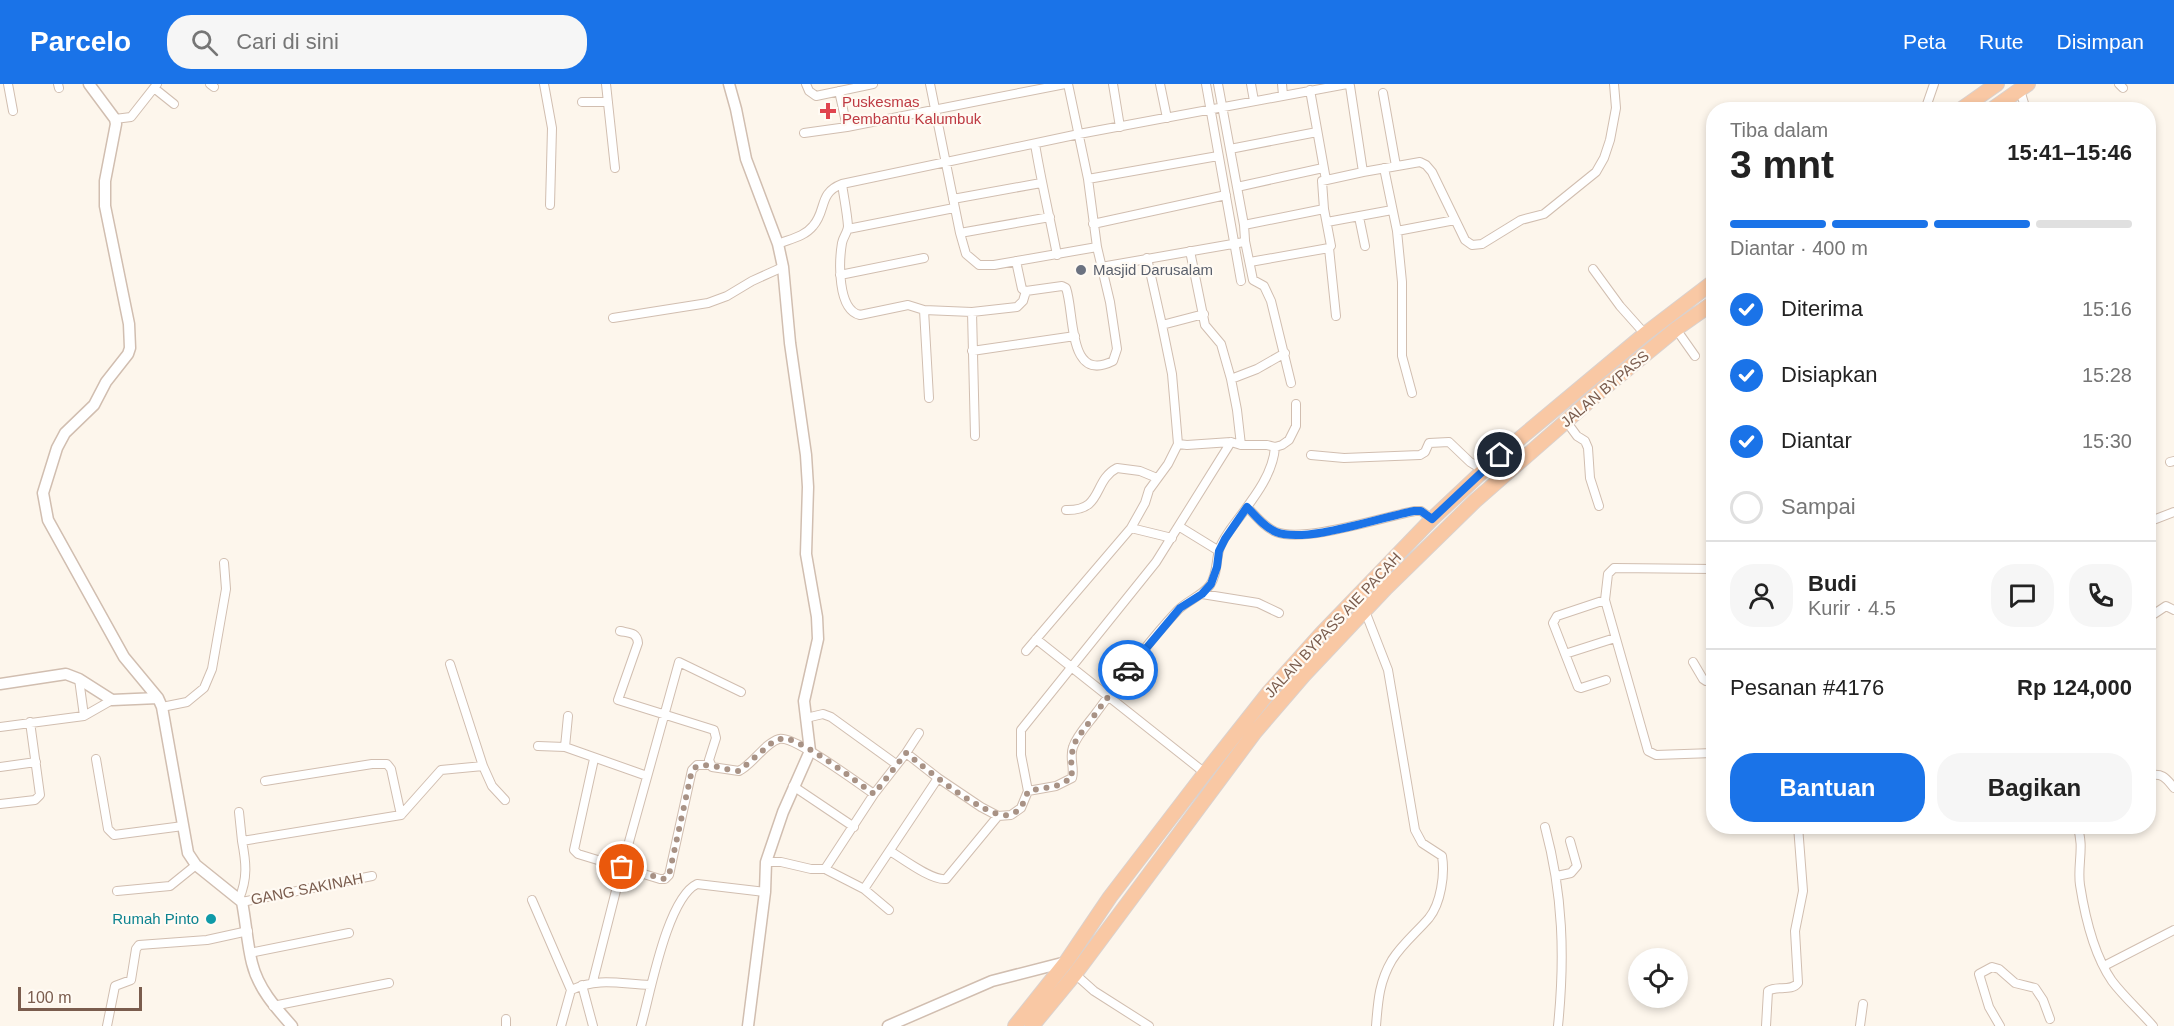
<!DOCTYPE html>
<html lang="id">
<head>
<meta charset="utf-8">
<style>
  :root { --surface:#fff; --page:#f6f6f6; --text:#222; --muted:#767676; --line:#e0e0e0; --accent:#1a73e8 }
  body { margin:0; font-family:Arial,sans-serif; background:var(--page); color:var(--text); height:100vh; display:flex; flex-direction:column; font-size:22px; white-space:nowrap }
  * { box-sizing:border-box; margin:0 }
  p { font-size:20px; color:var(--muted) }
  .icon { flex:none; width:33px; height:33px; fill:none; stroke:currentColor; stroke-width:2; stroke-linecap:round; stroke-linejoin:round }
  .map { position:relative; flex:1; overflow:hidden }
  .details { position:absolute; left:1706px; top:18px; width:450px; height:732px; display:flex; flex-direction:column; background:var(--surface); border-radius:24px; box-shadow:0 3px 9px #0003 }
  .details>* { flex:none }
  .buttons { position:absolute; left:1628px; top:864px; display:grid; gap:12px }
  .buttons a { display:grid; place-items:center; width:60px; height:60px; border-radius:50%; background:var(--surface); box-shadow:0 3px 9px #0003; font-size:30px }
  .scale { position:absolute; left:18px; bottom:15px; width:124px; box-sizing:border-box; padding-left:6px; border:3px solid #7a5c4d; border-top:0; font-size:16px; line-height:21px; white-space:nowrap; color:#7a5c4d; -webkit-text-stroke:4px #fffaf3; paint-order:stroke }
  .pin { position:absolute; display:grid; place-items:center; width:51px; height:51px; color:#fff; margin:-26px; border:3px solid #fff; border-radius:50%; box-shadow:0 2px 6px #0007 }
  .courier { position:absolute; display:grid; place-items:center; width:60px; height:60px; margin:-30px; border:4px solid #1a73e8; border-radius:50%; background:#fff; color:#222; box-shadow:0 2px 8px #0007 }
  .headline em { font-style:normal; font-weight:800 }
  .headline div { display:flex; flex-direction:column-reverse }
  .headline { display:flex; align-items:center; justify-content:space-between; height:102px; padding:0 24px }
  h1 { font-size:39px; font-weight:800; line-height:45px }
  .bar { display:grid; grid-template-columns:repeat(4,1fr); gap:9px 6px; align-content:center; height:72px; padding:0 24px }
  .bar i { height:8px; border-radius:4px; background:var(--line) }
  .bar .selected { background:var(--accent) }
  .bar p { grid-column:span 4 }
  .line { display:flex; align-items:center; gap:15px; padding:0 24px; border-top:2px solid var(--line) }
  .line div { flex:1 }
  .round { display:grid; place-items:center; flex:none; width:63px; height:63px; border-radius:24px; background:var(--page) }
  ol { padding:0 24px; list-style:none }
  li { display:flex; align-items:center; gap:18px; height:66px }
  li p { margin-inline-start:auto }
  li .icon { padding:6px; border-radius:50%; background:var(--accent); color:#fff; stroke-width:4 }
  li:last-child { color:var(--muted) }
  li i { width:33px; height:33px; border:3px solid var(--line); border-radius:50% }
  .button { display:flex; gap:12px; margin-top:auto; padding:12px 24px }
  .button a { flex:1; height:69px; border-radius:24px; background:var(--accent); color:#fff; font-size:24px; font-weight:800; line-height:69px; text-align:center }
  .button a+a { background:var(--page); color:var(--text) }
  header { display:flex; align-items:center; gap:36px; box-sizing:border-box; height:84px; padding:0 30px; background:var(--accent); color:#fff }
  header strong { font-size:28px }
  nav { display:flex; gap:33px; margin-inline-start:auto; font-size:21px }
  .search { width:420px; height:54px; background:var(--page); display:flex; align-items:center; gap:15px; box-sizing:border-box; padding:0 21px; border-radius:24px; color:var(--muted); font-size:22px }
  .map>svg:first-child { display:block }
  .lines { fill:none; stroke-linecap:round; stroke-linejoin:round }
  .minor-casing { stroke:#d1beb0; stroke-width:10 }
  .tertiary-casing { stroke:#d1beb0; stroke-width:13 }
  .trunk-casing { stroke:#dad1cd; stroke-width:16 }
  .minor { stroke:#fff; stroke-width:8 }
  .tertiary { stroke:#fff; stroke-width:10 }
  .trunk { stroke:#f9c8a4; stroke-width:14 }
  .done { stroke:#a89285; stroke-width:6; stroke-dasharray:0 10.8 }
  .route { stroke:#1a73e8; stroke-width:8 }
  .health-dot { fill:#e0444e; stroke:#fffaf3; stroke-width:2 }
  .worship-dot { fill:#6b7280; stroke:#fffaf3; stroke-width:2 }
  .culture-dot { fill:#0f9aa8; stroke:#fffaf3; stroke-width:2 }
  .labels { text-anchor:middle; stroke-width:4.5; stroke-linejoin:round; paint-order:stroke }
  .health-label { font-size:15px; fill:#be3a42; stroke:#fffaf3; text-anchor:start }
  .worship-label { font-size:15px; fill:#5b616d; stroke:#fffaf3; text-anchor:start }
  .street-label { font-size:15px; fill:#7a5c4d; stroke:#fffaf3 }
  .culture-label { font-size:15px; fill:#0d838f; stroke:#fffaf3; text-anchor:end }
</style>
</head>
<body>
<header>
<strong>Parcelo</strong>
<div class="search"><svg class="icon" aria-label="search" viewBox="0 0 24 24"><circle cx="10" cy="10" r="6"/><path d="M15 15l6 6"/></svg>Cari di sini</div>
<nav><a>Peta</a><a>Rute</a><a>Disimpan</a></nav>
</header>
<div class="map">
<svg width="2174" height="942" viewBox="0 0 2174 942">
  <rect width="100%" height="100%" fill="#fdf6ec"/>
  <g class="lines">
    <g class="minor-casing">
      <path id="minor" d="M8,0l5,27
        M58,0l1,4
        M210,0l4,3
        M544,0l8,44 -2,77
        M606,0l9,84
        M806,0l3,7 7,5 57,-12
        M930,0l30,149 90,-16
        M1113,0l7,43
        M1160,0l7,34
        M1206,0l35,197
        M1218,0l26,141
        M1251,0l3,17
        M1282,0l1,11
        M2119,0l4,4
        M154,4l20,16
        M1310,6l16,90
        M2020,6l6,20
        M839,7l8,36
        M1383,9l13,73
        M582,18h26
        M1925,26l9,-26
        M115,35l16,-2 26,-33
        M804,49l43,-6 218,-43
        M1035,60c6,37 15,74 22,111
        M1230,65l87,-17
        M1384,84l13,63 5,51v74l10,37
        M1088,95l130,-23
        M842,100c2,14 5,28 6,42 0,6 -5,11 -6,17 -3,18 -5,67 18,72l48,-10 16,5 48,2 45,-5 6,-6 3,-10
        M1237,103l86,-19
        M953,115l88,-16
        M1359,133l6,29
        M1327,138l65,-12
        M1093,140l133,-29
        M848,145l106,-21
        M1397,147l58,-11
        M960,149l6,21 13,11h15l103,-18
        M1245,157l8,39 11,6 7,15 20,82
        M778,160c12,-5 26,-7 35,-18 14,-16 5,-33 29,-42l237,-50 268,-50 3,2 13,86 57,-10 6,3 6,7 33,68 7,5 10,-1 39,-24 23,-6 52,-42 8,-14 6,-18 6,-32 -2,-24
        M1329,164l7,68
        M1190,167l15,74 16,19 10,35 6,31 4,35
        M1147,174l15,67 42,-11
        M1016,177l6,28 4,2 36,-5 4,2c9,25 1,96 47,73l4,-12 -7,-47 -13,-55 -9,-68 -20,-95
        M1250,178l79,-14 2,-2 -7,-37 -2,-28 41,-9
        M1101,183l143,-25 1,-2 -1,-15 80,-16
        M1593,185l27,37 25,28
        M840,191l84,-17
        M924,226l5,88
        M972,228l3,124
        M613,234l95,-15 19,-7 25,-15 31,-14
        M1162,241l10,49 6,70 9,1 44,-3 10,3h26l8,2 7,-2 7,-5 7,-14v-22
        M1676,245l19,27
        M972,267l103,-15
        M1231,295l26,-10 28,-16
        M1566,337l11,15 8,5 3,7 2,30 9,28
        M1311,371l33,3 76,-3 5,-3 4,-9 20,-1 21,20 13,8
        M2170,378l4,-1
        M1247,423c9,9 17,20 29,25 29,11 106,-15 139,-21h6l11,8
        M1066,426c38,1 26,-29 51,-42l23,3 17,7
        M2148,438l26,-10
        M1180,443l39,24
        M1131,444l41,10
        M1713,485l-99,-1 -6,6 -3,26 43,151 8,4 57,-2
        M1202,510l56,9 21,10
        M1605,516l-48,16 -4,7 25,64 3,1 25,-8
        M1365,527l23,59 27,160 7,13 20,13c3,18 -1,47 -13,62 -12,14 -27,26 -37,42 -13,22 -14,41 -16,66
        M2148,534l18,-12 8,4
        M620,547c9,2 17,1 18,12l-20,57 96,30 2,8 -7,22 3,7 27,4c14,-7 26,-28 40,-32 15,-4 80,45 95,55
        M1036,555l169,134
        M1026,567l105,-123 14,-25 4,-13 19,-26 10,-20
        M1565,570l50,-16
        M1693,578l10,17 3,2 7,-1
        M79,595l5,37
        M162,623l25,-5 17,-14 8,-19 14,-80 -2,-26
        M806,634l17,-4 8,3 65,47
        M0,643l84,-11 28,-16
        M538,662l27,1 82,29
        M565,663l3,-31
        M906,669l32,25 43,29 17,9 13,-1 10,-7 7,-17 -7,-36v-25l135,-168 75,-120
        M96,675l12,70 6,6 69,-9
        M594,675l-20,91 4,4 82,25h5l4,-4 23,-105 5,-5h14
        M483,682l9,20 13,14
        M0,683l36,-5
        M2148,692c14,-4 18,2 26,12
        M265,697l107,-17h15l4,5 10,46
        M793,702l61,41
        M1028,707l28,-5 16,-8c3,-10 -3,-20 1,-31 4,-12 15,-23 23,-34 26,-35 52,-71 82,-103 10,-10 24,-14 32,-25 7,-10 6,-23 9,-35 2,-7 7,-14 11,-20 17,-24 43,-52 45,-83
        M0,720l35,-4 5,-5 -10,-73
        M239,728l3,29
        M2077,742c8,20 0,39 3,59 5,32 14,70 32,96 12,16 28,30 41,45
        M1545,743c18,67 20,130 13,199
        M890,767c13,8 42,30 56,28l52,-63
        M766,778h15l30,7h14l39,20 74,-111
        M825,785l49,-75 32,-41 13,-20
        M1557,792l14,-3 6,-7 -7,-25
        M864,805l25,21
        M117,807l53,-5 26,-21
        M239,815c9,-21 7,-37 3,-58l159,-26 40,-45 42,-4 -33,-102
        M532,816l39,90
        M242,818l130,-26
        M250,869l99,-20
        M2104,882l70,-36
        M1075,890l19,17 55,35
        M593,897l29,-114 57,-205 62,30
        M582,901l11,41
        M273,922l116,-23
        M107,942l8,-40 16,-6 5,-31 3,-4 68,-5 41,-9
        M506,942v-7
        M561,942l10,-36c28,-13 49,-6 79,-5
        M641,942c9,-31 26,-128 56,-142l68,8
        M1766,942l2,-35c9,-6 23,1 30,-8l-3,-52 8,-40 -5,-65
        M1860,942l3,-22
        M2000,942l-11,-19 -10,-33 13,-7 7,2 16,14 20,5 8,12 7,19"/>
    </g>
    <g class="tertiary-casing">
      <path id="tertiary" d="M89,0l26,35 1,5 -11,57v25l24,118 1,24 -2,6 -22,28 -12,23 -29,28 -8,15 -14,45 5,27 76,137 34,41 4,9 26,146 8,12 46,37c4,20 5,41 10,61 6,25 23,44 40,63
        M729,0l7,25 10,50 32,85 5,23 7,76 16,112 2,32 -2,67 11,63 1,22 -14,62 6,50 -27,61 -17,50 -1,30 -17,134
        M0,600l66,-10 13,5 33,21 46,-2
        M888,942l104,-45 74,-19"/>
    </g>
    <g class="trunk-casing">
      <path id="trunk" d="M1960,26l37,-26
        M1991,26l37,-26
        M1015,942l51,-64 44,-65 95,-124 64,-81 52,-58 111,-115 68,-64 145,-121 68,-52
        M1032,942l43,-52 180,-242 49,-57 82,-87 89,-87 128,-112 73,-60 37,-26"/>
    </g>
    <use href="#minor" class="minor"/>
    <use href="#tertiary" class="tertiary"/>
    <use href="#trunk" class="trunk"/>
  </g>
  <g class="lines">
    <path class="done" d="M622,783l42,12 5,-4 23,-105c11,-11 33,1 47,1l35,-30c5,-2 9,-3 14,-2 25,8 64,40 86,55l32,-41c19,15 81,67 103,62 12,-3 15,-13 19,-24l28,-5 16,-8 -1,-22 5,-16 52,-70"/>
    <path class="route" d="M1128,586l52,-62 22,-14 9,-10 6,-17 2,-16 6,-12 22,-32c9,9 17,20 29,25 30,12 105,-15 138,-21h7l11,8 68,-64"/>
  </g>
  <path class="health-dot" d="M825 18h6v6h6v6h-6v6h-6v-6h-6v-6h6z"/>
  <circle class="worship-dot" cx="1081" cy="186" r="6"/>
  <circle class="culture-dot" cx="211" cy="835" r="6"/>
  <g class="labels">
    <g class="health-label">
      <text x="842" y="23">Puskesmas<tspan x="842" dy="17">Pembantu Kalumbuk</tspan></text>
    </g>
    <g class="worship-label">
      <text x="1093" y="191">Masjid Darusalam</text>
    </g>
    <g class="street-label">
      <text transform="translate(1605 305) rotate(-40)" y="5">JALAN BYPASS</text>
      <text transform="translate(1333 541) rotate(-47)" y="5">JALAN BYPASS AIE PACAH</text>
      <text transform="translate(307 805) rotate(-11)" y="5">GANG SAKINAH</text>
    </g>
    <g class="culture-label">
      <text x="199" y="840">Rumah Pinto</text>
    </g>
  </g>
</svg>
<div class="buttons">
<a><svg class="icon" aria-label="locate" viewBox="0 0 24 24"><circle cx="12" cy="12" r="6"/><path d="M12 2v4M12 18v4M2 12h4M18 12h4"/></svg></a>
</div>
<div class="scale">100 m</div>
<div class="pin" style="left:622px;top:783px;background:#ea580c"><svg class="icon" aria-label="bag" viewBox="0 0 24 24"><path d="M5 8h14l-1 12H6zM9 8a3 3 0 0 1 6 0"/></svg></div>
<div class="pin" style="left:1500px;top:371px;background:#1f2937"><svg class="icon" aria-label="home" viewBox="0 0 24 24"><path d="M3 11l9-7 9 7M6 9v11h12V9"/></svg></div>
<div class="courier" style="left:1128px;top:586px"><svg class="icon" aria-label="car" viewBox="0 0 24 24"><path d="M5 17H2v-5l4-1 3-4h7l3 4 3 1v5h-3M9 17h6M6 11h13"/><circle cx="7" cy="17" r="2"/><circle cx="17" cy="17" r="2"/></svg></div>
<section class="details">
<div class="headline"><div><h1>3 mnt</h1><p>Tiba dalam</p></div><em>15:41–15:46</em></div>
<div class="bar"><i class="selected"></i><i class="selected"></i><i class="selected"></i><i></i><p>Diantar · 400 m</p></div>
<ol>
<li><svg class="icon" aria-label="check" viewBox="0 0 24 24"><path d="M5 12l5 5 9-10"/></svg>Diterima<p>15:16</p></li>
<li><svg class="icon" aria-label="check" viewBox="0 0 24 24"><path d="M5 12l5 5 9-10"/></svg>Disiapkan<p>15:28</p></li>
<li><svg class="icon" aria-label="check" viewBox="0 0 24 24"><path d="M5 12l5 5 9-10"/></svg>Diantar<p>15:30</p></li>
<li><i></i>Sampai</li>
</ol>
<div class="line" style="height:108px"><a class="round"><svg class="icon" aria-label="person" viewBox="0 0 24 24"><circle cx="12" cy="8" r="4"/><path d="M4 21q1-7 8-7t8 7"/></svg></a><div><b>Budi</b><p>Kurir · 4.5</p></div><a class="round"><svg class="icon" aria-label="chat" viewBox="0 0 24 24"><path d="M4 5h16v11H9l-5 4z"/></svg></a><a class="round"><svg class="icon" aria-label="phone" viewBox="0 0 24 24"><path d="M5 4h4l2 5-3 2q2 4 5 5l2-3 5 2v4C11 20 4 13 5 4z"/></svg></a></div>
<div class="line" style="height:78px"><div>Pesanan #4176</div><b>Rp 124,000</b></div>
<div class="button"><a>Bantuan</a><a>Bagikan</a></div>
</section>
</div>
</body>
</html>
